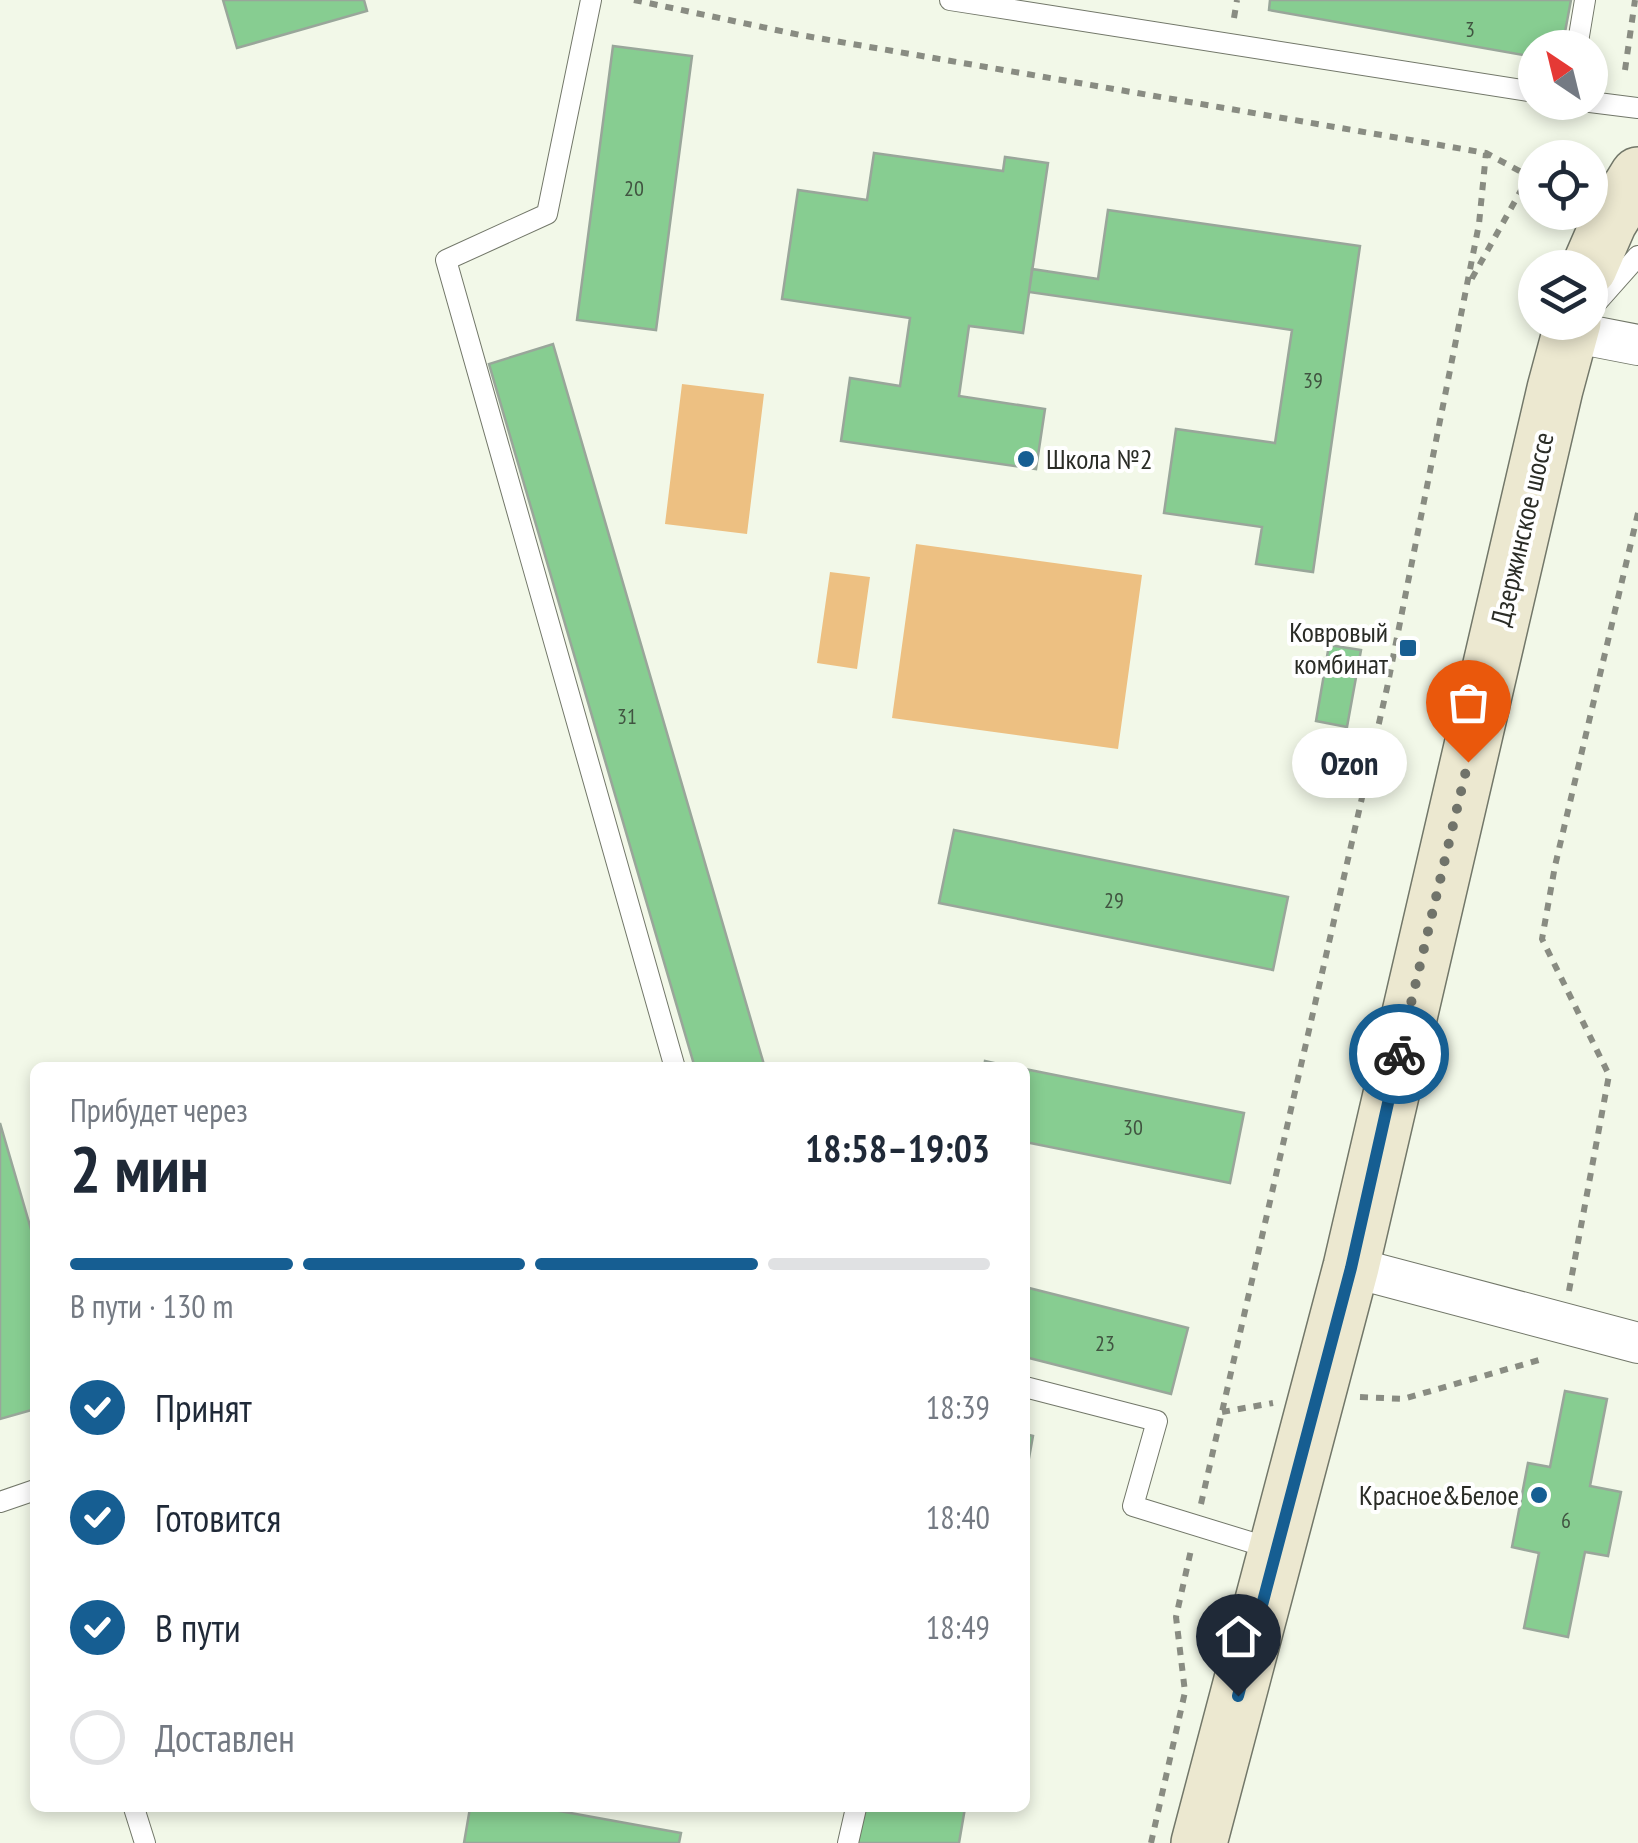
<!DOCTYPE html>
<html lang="ru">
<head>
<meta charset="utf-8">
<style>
  :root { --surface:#fff; --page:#f6f6f7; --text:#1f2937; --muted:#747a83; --line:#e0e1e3; --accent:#165e92 }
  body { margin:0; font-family:"PT Sans Narrow",sans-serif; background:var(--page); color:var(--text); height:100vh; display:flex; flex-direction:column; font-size:38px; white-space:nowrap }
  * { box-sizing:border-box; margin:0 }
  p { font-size:32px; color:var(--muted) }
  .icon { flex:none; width:55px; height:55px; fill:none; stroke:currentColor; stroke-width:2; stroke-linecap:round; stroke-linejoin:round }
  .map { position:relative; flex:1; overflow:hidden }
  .side { position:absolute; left:30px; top:1062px; width:1000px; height:750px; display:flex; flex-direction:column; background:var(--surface); border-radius:15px; box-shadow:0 5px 15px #0003 }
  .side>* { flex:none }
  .needle { width:65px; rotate:325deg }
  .buttons { position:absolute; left:1518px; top:30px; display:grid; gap:20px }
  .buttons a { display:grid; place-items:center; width:90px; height:90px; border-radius:50%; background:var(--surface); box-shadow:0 5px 15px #0003; font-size:50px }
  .pin { position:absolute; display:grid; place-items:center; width:85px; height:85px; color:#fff; margin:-102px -42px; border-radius:50% 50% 50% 0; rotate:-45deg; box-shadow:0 0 10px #0007 }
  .pin .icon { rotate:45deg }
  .courier { position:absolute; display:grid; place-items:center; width:100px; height:100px; margin:-50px; border:8px solid #165e92; border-radius:50%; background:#fff; color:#222; box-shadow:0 2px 12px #0007 }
  .bubble { position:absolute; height:70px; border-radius:35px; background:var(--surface); box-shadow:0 5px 15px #0003; font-size:32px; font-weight:600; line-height:70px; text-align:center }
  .summary em { font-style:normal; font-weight:600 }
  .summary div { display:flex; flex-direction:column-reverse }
  .summary { display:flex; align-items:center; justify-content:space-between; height:170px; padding:0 40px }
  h1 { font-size:65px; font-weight:600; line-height:75px }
  .bar { display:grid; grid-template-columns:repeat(4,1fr); gap:15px 10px; align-content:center; height:120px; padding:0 40px }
  .bar i { height:12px; border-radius:8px; background:var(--line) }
  .bar .active { background:var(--accent) }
  .bar p { grid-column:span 4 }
  ol { padding:0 40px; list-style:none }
  li { display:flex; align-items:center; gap:30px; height:110px }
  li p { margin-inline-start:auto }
  li .icon { padding:10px; border-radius:50%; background:var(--accent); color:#fff; stroke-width:4 }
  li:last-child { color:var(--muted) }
  li i { width:55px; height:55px; border:5px solid var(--line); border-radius:50% }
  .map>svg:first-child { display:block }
  .green { fill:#edc082 }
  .building { fill:#87cd91; stroke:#99a69a; stroke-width:2.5 }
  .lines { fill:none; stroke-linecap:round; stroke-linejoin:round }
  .service-casing { stroke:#727769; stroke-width:22 }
  .minor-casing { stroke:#727769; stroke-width:42 }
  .secondary-casing { stroke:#727769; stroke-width:58 }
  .path { stroke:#898c82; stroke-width:6; stroke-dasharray:8 8; stroke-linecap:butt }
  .service { stroke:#fff; stroke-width:20 }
  .minor { stroke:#fff; stroke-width:40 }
  .secondary { stroke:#ece8d0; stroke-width:55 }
  .done { stroke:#70736a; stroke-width:10; stroke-dasharray:0 18 }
  .route { stroke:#165e92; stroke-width:12 }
  .poi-dot { fill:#165e92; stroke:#fff; stroke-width:4 }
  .labels { text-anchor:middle; stroke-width:8; stroke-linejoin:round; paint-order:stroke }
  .number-label { font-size:22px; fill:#415441 }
  .poi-label { font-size:28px; fill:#2a2c26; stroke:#fff; text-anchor:end }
  .street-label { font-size:28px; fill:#2a2c26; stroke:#fff }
</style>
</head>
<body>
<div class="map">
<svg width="1638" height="1843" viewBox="0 0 1638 1843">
  <rect width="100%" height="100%" fill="#f2f8e8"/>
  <path class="green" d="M682,384l82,10 -17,140 -82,-10z
    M916,544l226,31 -24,174 -226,-31z
    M830,572l40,5 -13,92 -40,-6z"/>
  <path class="building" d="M223,0h141l3,11 -130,37z
    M1270,0h301l-9,48h-27v9l-266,-47z
    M613,46l79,10 -36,274 -79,-10z
    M874,153l129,18 2,-14 43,6 -25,170 -54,-7 -10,70 86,13 -9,60 -195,-28 9,-63 50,8 10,-68 -128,-19 16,-109 69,10z
    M1108,210l252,36 -47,326 -57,-8 6,-37 -98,-14 12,-84 99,14 17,-113 -263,-38 3,-23 66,10z
    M553,344l212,724h-70l-206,-704z
    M1329,645l32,5 -14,77 -31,-6z
    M954,830l334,67 -15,73 -334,-67z
    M985,1061l31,7h-32z
    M1025,1069l219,44 -14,70 -205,-41z
    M0,1123l35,120v166l-35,10z
    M1025,1287l163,41 -17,66 -146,-37z
    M1565,1391l42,8 -17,87 31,6 -13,64 -23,-4 -17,85 -44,-9 15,-75 -27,-6 16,-84 22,4z
    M1025,1434l8,2 -8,44z
    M470,1808h73l138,25 -2,10h-215z
    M863,1808h102l-6,35h-103z"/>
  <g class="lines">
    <g class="service-casing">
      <path id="service" d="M591,0l-44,214 -101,46 229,808
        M950,0l585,92
        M1577,48l8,-48
        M1590,102l48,6
        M1590,310l48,-54
        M1025,1387l132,34 -24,85 143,44
        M0,1502l35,-12
        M134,1808l11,35
        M848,1843l8,-35"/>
    </g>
    <g class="minor-casing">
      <path id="minor" d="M1571,332l67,13
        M1351,1267l287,76"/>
    </g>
    <g class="secondary-casing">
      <path id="secondary" d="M1589,268l20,-46 29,-47
        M1199,1843l152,-576 204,-878 18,-67"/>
    </g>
    <path class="path" d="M634,0l166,35 686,118 43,23 -58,104
      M1234,18l3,-18
      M1625,70l10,-70
      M1569,1291l40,-216 -67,-136 13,-73 83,-353
      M1360,1397l43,2 143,-41
      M1222,1412l51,-9
      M1201,1504l186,-816 92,-464 7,-71
      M1151,1843l34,-151 -9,-75 15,-67"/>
    <use href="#service" class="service"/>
    <use href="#minor" class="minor"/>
    <use href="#secondary" class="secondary"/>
  </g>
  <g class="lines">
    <path class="done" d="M1399,1054l69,-292"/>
    <path class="route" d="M1238,1696l113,-428 48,-214"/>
  </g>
  <g class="poi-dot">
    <circle cx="1026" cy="459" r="10"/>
    <rect x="1398" y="638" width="20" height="20" rx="5"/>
    <circle cx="1539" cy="1495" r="10"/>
  </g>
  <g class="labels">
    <g class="number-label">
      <text x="1470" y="37">3</text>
      <text x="634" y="196">20</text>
      <text x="1313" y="388">39</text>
      <text x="627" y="724">31</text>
      <text x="1114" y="908">29</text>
      <text x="1133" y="1135">30</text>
      <text x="1105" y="1351">23</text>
      <text x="1566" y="1528">6</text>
    </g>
    <g class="poi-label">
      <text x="1046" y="469" text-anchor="start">Школа №2</text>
      <text x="1388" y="642">Ковровый<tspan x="1388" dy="32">комбинат</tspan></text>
      <text x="1519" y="1505">Красное&amp;Белое</text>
    </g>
    <g class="street-label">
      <text transform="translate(1522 529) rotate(-77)" y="10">Дзержинское шоссе</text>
    </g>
  </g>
</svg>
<div class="buttons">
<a><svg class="needle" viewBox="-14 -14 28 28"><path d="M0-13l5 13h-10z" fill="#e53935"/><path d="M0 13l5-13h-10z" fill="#747a83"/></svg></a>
<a><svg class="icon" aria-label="locate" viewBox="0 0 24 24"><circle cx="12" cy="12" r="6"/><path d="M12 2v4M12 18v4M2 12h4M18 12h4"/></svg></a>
<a><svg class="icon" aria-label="layers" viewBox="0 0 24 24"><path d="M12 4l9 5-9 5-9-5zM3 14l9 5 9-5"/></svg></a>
</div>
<div class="pin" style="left:1468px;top:762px;background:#ea580c"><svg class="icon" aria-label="bag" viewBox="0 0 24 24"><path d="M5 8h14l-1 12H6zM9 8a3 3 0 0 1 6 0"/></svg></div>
<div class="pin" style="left:1238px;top:1696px;background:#1f2937"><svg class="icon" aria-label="home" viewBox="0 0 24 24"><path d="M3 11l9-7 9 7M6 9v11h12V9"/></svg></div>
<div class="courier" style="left:1399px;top:1054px"><svg class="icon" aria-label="bike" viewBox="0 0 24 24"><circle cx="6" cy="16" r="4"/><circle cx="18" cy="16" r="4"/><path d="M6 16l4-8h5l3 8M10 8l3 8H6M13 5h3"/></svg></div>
<div class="bubble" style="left:1292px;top:728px;width:115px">Ozon</div>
<section class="side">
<div class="summary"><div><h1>2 мин</h1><p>Прибудет через</p></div><em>18:58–19:03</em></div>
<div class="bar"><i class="active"></i><i class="active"></i><i class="active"></i><i></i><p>В пути · 130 m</p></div>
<ol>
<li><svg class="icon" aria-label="check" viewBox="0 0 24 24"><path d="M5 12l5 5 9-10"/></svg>Принят<p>18:39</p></li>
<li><svg class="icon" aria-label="check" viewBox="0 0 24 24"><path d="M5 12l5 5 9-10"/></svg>Готовится<p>18:40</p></li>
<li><svg class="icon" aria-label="check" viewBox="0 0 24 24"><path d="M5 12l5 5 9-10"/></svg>В пути<p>18:49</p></li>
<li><i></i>Доставлен</li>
</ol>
</section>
</div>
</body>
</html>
